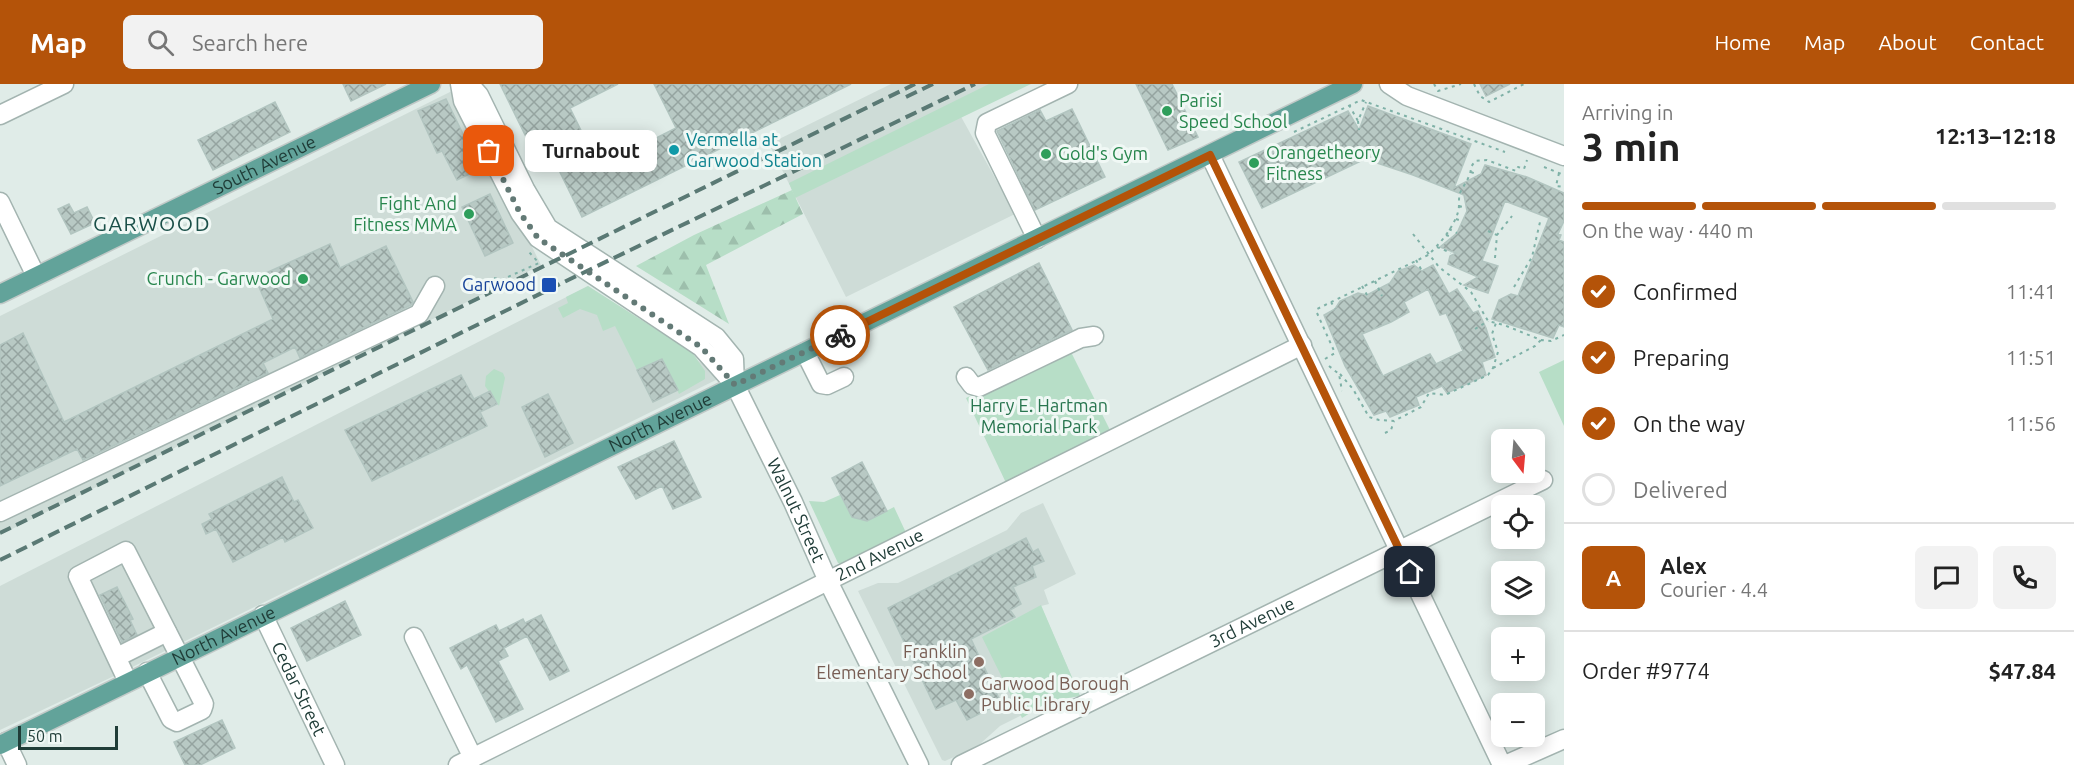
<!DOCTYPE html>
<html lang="en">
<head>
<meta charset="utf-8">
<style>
  :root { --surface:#fff; --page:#f2f2f2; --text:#222; --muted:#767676; --line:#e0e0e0; --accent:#b45309 }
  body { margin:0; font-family:Ubuntu,sans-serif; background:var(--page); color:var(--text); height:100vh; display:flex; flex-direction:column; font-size:22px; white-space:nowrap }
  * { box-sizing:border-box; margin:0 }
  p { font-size:20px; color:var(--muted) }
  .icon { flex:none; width:33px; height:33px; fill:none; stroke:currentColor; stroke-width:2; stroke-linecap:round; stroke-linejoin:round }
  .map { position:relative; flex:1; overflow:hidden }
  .drawer { display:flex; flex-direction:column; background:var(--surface); width:510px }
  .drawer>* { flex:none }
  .needle { width:39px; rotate:164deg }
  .buttons { position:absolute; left:1491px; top:345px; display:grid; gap:12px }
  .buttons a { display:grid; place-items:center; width:54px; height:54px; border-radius:9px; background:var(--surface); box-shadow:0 3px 15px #0003; font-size:30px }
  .scale { position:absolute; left:18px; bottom:15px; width:100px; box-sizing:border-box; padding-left:6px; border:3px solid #203d38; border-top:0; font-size:16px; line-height:21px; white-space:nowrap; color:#203d38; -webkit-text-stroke:4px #f0f8f5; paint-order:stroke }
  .pin { position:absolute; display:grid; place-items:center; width:51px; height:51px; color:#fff; margin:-26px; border-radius:12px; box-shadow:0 3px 9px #0006 }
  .courier { position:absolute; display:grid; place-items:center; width:60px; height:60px; margin:-30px; border:4px solid #b45309; border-radius:50%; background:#fff; color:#222; box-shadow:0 2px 8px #0007 }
  .bubble { position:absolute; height:42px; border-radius:9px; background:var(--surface); box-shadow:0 3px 15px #0003; font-size:20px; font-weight:600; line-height:42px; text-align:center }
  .summary em { font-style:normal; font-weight:600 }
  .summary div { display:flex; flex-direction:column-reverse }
  .summary { display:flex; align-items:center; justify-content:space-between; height:102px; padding:0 18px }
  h1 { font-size:39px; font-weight:600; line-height:45px }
  .bar { display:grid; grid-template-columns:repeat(4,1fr); gap:9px 6px; align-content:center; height:72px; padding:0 18px }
  .bar i { height:8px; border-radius:4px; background:var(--line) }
  .bar .active { background:var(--accent) }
  .bar p { grid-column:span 4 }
  .line { display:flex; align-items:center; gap:15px; padding:0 18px; border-top:2px solid var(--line) }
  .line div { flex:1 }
  .round { display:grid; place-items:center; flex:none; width:63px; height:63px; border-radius:9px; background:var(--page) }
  ol { padding:0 18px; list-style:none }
  li { display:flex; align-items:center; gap:18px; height:66px }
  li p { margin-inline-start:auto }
  li .icon { padding:6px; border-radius:50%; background:var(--accent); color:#fff; stroke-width:4 }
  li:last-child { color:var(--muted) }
  li i { width:33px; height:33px; border:3px solid var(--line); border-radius:50% }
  header { display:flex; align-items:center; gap:36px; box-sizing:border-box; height:84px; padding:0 30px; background:var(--accent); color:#fff }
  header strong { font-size:28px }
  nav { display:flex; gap:33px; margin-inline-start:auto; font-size:21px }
  .search { width:420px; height:54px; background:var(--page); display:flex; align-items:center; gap:15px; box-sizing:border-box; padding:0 21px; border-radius:9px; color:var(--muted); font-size:22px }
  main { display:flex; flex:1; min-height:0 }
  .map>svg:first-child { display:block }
  .built { fill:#cedcd7 }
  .green { fill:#b7dec7 }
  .forest { fill:url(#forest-firs) }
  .building { fill:url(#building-cross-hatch); stroke:#b2c5c0; stroke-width:1.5; fill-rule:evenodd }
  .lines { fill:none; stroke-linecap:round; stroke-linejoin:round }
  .minor-casing { stroke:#a3b4b0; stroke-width:21 }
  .major-casing { stroke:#c1c9c7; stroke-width:21 }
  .path { stroke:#7fb1a7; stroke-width:2; stroke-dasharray:3 4.5; stroke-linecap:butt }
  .minor { stroke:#fff; stroke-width:18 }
  .major { stroke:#62a39a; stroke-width:18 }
  .rail { stroke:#5a7974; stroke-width:4; stroke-dasharray:12 6; stroke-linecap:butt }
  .done { stroke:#637a76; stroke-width:6; stroke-dasharray:0 10.8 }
  .route { stroke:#b45309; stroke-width:8 }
  .leisure-dot { fill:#2e9e5b; stroke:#f0f8f5; stroke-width:2 }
  .culture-dot { fill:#0f9aa8; stroke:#f0f8f5; stroke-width:2 }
  .transit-dot { fill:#1a4fb4; stroke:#f0f8f5; stroke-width:2 }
  .education-dot { fill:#8d6e63; stroke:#f0f8f5; stroke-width:2 }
  .labels { text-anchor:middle; stroke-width:6; stroke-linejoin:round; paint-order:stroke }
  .leisure-label { font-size:18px; fill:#27864d; stroke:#f0f8f5; text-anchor:start }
  .culture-label { font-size:18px; fill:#0d838f; stroke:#f0f8f5; text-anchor:start }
  .street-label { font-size:18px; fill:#203d38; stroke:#f0f8f5 }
  .transit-label { font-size:18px; fill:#164399; stroke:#f0f8f5; text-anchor:end }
  .park-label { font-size:18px; fill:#28754f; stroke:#f0f8f5 }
  .education-label { font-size:18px; fill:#785e54; stroke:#f0f8f5; text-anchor:end }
  .quarter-label { font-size:21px; letter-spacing:1.5px; fill:#1b5049; stroke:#f0f8f5 }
</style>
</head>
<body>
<header>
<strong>Map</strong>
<div class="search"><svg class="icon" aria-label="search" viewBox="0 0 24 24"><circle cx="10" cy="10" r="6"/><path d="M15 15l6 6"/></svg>Search here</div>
<nav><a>Home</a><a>Map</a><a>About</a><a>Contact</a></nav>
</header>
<main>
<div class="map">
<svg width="1564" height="681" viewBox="0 0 1564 681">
  <defs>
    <pattern id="forest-firs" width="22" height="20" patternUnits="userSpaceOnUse" patternTransform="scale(1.5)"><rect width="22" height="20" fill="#b7dec7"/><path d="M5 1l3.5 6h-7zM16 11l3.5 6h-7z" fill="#9dbfac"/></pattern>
    <pattern id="building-cross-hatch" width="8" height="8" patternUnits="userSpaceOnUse" patternTransform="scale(1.5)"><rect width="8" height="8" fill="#b8c9c4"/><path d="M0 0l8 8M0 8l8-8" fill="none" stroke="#95a4a0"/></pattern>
  </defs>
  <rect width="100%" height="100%" fill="#e0ece8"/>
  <path class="built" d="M891,0h102l-39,20 61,110 -169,83 -77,-153z
    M454,6l87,175 -541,270v-219z
    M588,202l134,91 -610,300 -112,53v-144z
    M1043,419l33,71 -32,16 5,14 -8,2 39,90 -30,5 -50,25 -20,18 -13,7 -22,10 -3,-1 -84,-169 20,-8h20l34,-16 75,-37 14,-17z"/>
  <path class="green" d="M989,0h42l-236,114 -6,-15z
    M588,202l104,66 13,19v8l-26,15 -17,-35 -25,11 -22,-44 -12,5 -6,-16 -17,-6 -17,9 -5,-10 10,-5 -2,-6z
    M1069,264l43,86 -105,51 -41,-87z
    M1564,276v66l-25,-54z
    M494,285l9,4 2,5 -6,28 -14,-20 1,-10z
    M840,411l12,22 15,4 27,-14 14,30 -63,29 -7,-3 -29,-62 15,1z
    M1041,521l39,91 -30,5 -28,17 -40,-81z"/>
  <path class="forest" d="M792,106l11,24 -97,51 23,59 -93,-58 58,-31z"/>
  <path class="building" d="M343,0h43l-35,17z
    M500,0h118l-48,24 29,59 77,-39 -22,-44h197l-269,133 -34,-69 -8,4 -2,-6 -6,3z
    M1136,0h36l26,53 -30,13z
    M1480,0h30l-24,12z
    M446,15l34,70 -23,11 -15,-29 -5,2 -19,-42z
    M275,18l15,30 -77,38 -15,-30z
    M1368,22l103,38 -17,44 27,-14 4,-9 42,12 37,16v28l-6,13 3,1 -2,5 5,2v85l-5,-2 -6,13 -61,-19 7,-19 12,-6 7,2 31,-78 -44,-17 -23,60 16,5 -10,27 -24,-8 14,-8 -30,-13 2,-8 6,-3 -16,-6 17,-14 10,-22 -3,-16 -51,-20 -48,-16 -103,49 -23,-46 109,-51 11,19z
    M1072,25l33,68 -70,33 -38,-79 43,-21 6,11z
    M490,110l23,49 -28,13 -23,-49z
    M69,120l5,9 13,-6 8,16 -24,11 -13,-25z
    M330,160l10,24 46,-22 27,56 -2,3 -111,53 -5,-11 -32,16 5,10 -185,87 -6,-11 -77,37v-141l23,-12 41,89 209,-103 -18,-41z
    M1039,179l33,67 -84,40 -34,-63z
    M1414,181l8,6 11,-6 16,29 8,-5 16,24 5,-2 8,17 9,29 -13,5 4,13 -39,18 -5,-7 -26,11 3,8 -29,12 -4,-6 -12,4 -29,-49 -21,-51 11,-6 5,-8 18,-8 9,2 23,-12 8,-12zM1428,205l12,26 6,-2 17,38 -27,13 -6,-10 -47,22 -21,-42 29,-12 18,-10 -5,-10z
    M662,275l16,31 -25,12 -16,-32z
    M461,291l13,24 16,-8 7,13 -17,8 7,14 -115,55 -27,-51z
    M548,310l25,49 -28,14 -23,-50z
    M674,357l27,56 -28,12 -11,-23 -26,13 -18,-32z
    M862,378l25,49 -20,10 -15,-4 -20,-39z
    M282,393l12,25 4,-2 15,28 -28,14 -2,-5 -50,25 -17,-33 -10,5 -4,-10 10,-5 -3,-5z
    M1026,454l7,14 5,-3 6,12 -12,5 4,11 -23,10 8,17 -11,6 5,7 -44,22 30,64 -34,17 -11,-20 -20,9 -48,-101z
    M117,503l16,32 -3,1 7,15 -15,7 -22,-47z
    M345,517l16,34 -54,26 -16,-33z
    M541,531l28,56 -19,9 -23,-44 -23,12 4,8 -10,5 25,48 -27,13 -29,-57 -6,4 -11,-21 46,-23 3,6 24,-12 2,4z
    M222,636l13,28 -35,17h-15l-11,-23z"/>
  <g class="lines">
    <g class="minor-casing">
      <g id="minor">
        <path id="s1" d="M460,0l3,17 57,112 18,25 163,109 34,38 58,117 35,79 91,184"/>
        <path d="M469,0l10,11 46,94 23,39 168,109 18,22 1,26"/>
        <path d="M1389,0l18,12 157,60"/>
        <path d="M0,31l64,-31"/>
        <path d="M1210,71l292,610"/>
        <path d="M0,118l36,74"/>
        <path d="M1037,155l-52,-106 2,-10 81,-39"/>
        <path d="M805,268l16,32 6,1 17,-8"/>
        <path d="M966,293l6,8 7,2 102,-49 13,-2"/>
        <path d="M0,428l419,-198 16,-28"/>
        <path id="s2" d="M263,531l72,150"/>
        <path d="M414,553l59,121"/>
        <path d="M117,573l50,-25"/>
        <path d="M128,598l-50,-106 48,-25 78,153 -2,6 -25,12 -6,-3 -24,-47"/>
        <path d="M6,658l11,23"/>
        <path id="s3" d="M458,681l844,-420"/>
        <path id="s4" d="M961,681l582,-285"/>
        <path d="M1505,681l59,-26"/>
      </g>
    </g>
    <g class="major-casing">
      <g id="major">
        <path id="s5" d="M0,210l431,-210"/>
        <path id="s6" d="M0,661l1353,-661"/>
      </g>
    </g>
    <path class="path" d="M1434,0l4,7 23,-7
      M1474,0l6,12 9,6 35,-18
      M1349,21l9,16 8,-19
      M1358,37l1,9
      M1294,48l67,-32 144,52
      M1544,83l20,8
      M1471,88l7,3
      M1559,89l-3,13 8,1
      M1459,122l7,2
      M1456,135l6,2
      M1449,145l8,4
      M1488,147l9,4
      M1413,150l26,33 32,25 17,29 16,4 37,15 10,1 13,-6
      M1446,151l6,2
      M1437,163l14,6
      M1495,174l2,-23 15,-19
      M1416,176l6,11
      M494,194l7,2 38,-17 -10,-11
      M1375,197l7,15
      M1362,202l5,9
      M1514,203l18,-30 8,-35
      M1331,218l4,7
      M1475,245l13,-8
      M1325,275l10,-6 -18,-40v-4l111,-54c11,-10 26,-28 30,-43 2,-6 0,-13 2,-19 4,-9 11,-16 11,-26l4,-6 12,-1 29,11 2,-4 6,2 3,-9
      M1329,282l10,8 3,17
      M1493,284l42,-22 6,-6
      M1340,290l13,15 16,28 10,3 15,1 27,-14 8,-14 16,2 43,-20 5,-7 5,-16 -6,-18 4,-11
      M1385,349l6,-3 3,-9"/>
    <use href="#minor" class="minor"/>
    <use href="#major" class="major"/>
    <path class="rail" d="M906,13l27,-13
      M0,449l915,-449
      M0,476l562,-277 413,-199"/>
  </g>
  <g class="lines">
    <path class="done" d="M489,67l31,62 18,25 163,109 34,38 105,-50"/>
    <path class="route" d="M840,251l370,-180 200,417"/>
  </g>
  <g class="leisure-dot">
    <circle cx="1167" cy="27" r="6"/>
    <circle cx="1046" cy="70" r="6"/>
    <circle cx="1254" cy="79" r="6"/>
    <circle cx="469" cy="130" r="6"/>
    <circle cx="303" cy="195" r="6"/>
  </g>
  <circle class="culture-dot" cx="674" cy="66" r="6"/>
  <rect class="transit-dot" x="541" y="193" width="16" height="16" rx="3"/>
  <g class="education-dot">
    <circle cx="979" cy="578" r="6"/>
    <circle cx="969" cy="610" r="6"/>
  </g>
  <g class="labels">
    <g class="leisure-label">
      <text x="1179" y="23">Parisi<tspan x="1179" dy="21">Speed School</tspan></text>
      <text x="1266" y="75">Orangetheory<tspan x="1266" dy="21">Fitness</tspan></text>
      <text x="1058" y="76">Gold's Gym</text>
      <text x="457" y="126" text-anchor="end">Fight And<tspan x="457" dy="21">Fitness MMA</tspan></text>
      <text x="291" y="201" text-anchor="end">Crunch - Garwood</text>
    </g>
    <g class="culture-label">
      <text x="686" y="62">Vermella at<tspan x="686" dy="21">Garwood Station</tspan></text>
    </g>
    <g class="street-label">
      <text dy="6" stroke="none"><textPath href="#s5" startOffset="294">South Avenue</textPath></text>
      <text dy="6" stroke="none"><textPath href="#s6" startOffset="735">North Avenue</textPath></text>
      <text dy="6" stroke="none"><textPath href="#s1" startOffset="560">Walnut Street</textPath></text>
      <text dy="6" stroke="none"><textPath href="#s3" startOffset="471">2nd Avenue</textPath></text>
      <text dy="6" stroke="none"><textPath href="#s4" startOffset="324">3rd Avenue</textPath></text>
      <text dy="6" stroke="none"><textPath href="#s6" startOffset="249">North Avenue</textPath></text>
      <text dy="6" stroke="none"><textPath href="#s2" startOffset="82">Cedar Street</textPath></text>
    </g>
    <g class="transit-label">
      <text x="536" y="207">Garwood</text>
    </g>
    <g class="park-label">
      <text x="1039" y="328">Harry E. Hartman<tspan x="1039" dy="21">Memorial Park</tspan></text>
    </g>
    <g class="education-label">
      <text x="967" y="574">Franklin<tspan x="967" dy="21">Elementary School</tspan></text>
      <text x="981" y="606" text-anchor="start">Garwood Borough<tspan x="981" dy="21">Public Library</tspan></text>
    </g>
    <g class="quarter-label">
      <text x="152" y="147">GARWOOD</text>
    </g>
  </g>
</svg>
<div class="buttons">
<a><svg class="needle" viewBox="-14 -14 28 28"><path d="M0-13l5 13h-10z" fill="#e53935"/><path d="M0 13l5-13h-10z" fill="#767676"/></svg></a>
<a><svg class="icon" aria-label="locate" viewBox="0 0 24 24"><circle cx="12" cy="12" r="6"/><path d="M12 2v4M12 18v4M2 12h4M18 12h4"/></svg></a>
<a><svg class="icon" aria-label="layers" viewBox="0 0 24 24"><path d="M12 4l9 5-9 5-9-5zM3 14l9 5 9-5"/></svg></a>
<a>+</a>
<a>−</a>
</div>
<div class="scale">50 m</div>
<div class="pin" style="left:489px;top:67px;background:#ea580c"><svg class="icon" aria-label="bag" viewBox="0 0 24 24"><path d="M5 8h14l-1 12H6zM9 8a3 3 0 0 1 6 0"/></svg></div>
<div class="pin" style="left:1410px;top:488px;background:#1f2937"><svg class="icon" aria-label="home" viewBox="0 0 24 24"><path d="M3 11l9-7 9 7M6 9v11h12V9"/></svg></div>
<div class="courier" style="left:840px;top:251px"><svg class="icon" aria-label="bike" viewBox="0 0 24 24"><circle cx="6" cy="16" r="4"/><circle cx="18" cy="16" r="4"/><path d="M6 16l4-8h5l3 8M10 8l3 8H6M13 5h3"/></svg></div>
<div class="bubble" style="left:525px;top:46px;width:132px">Turnabout</div>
</div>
<section class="drawer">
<div class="summary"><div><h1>3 min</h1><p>Arriving in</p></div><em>12:13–12:18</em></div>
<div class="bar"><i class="active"></i><i class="active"></i><i class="active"></i><i></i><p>On the way · 440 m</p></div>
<ol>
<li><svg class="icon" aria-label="check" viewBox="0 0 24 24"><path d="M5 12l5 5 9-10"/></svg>Confirmed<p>11:41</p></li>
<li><svg class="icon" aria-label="check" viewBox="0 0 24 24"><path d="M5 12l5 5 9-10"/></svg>Preparing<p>11:51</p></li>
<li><svg class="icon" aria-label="check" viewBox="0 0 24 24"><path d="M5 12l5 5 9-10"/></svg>On the way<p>11:56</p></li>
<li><i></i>Delivered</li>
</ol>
<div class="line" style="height:108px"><b class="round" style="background:var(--accent);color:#fff">A</b><div><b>Alex</b><p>Courier · 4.4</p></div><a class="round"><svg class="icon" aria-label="chat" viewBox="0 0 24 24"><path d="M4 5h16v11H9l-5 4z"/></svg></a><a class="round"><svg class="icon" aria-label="phone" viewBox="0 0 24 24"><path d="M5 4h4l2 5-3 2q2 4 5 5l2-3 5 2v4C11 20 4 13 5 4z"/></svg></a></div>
<div class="line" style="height:78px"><div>Order #9774</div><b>$47.84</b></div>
</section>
</main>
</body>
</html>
